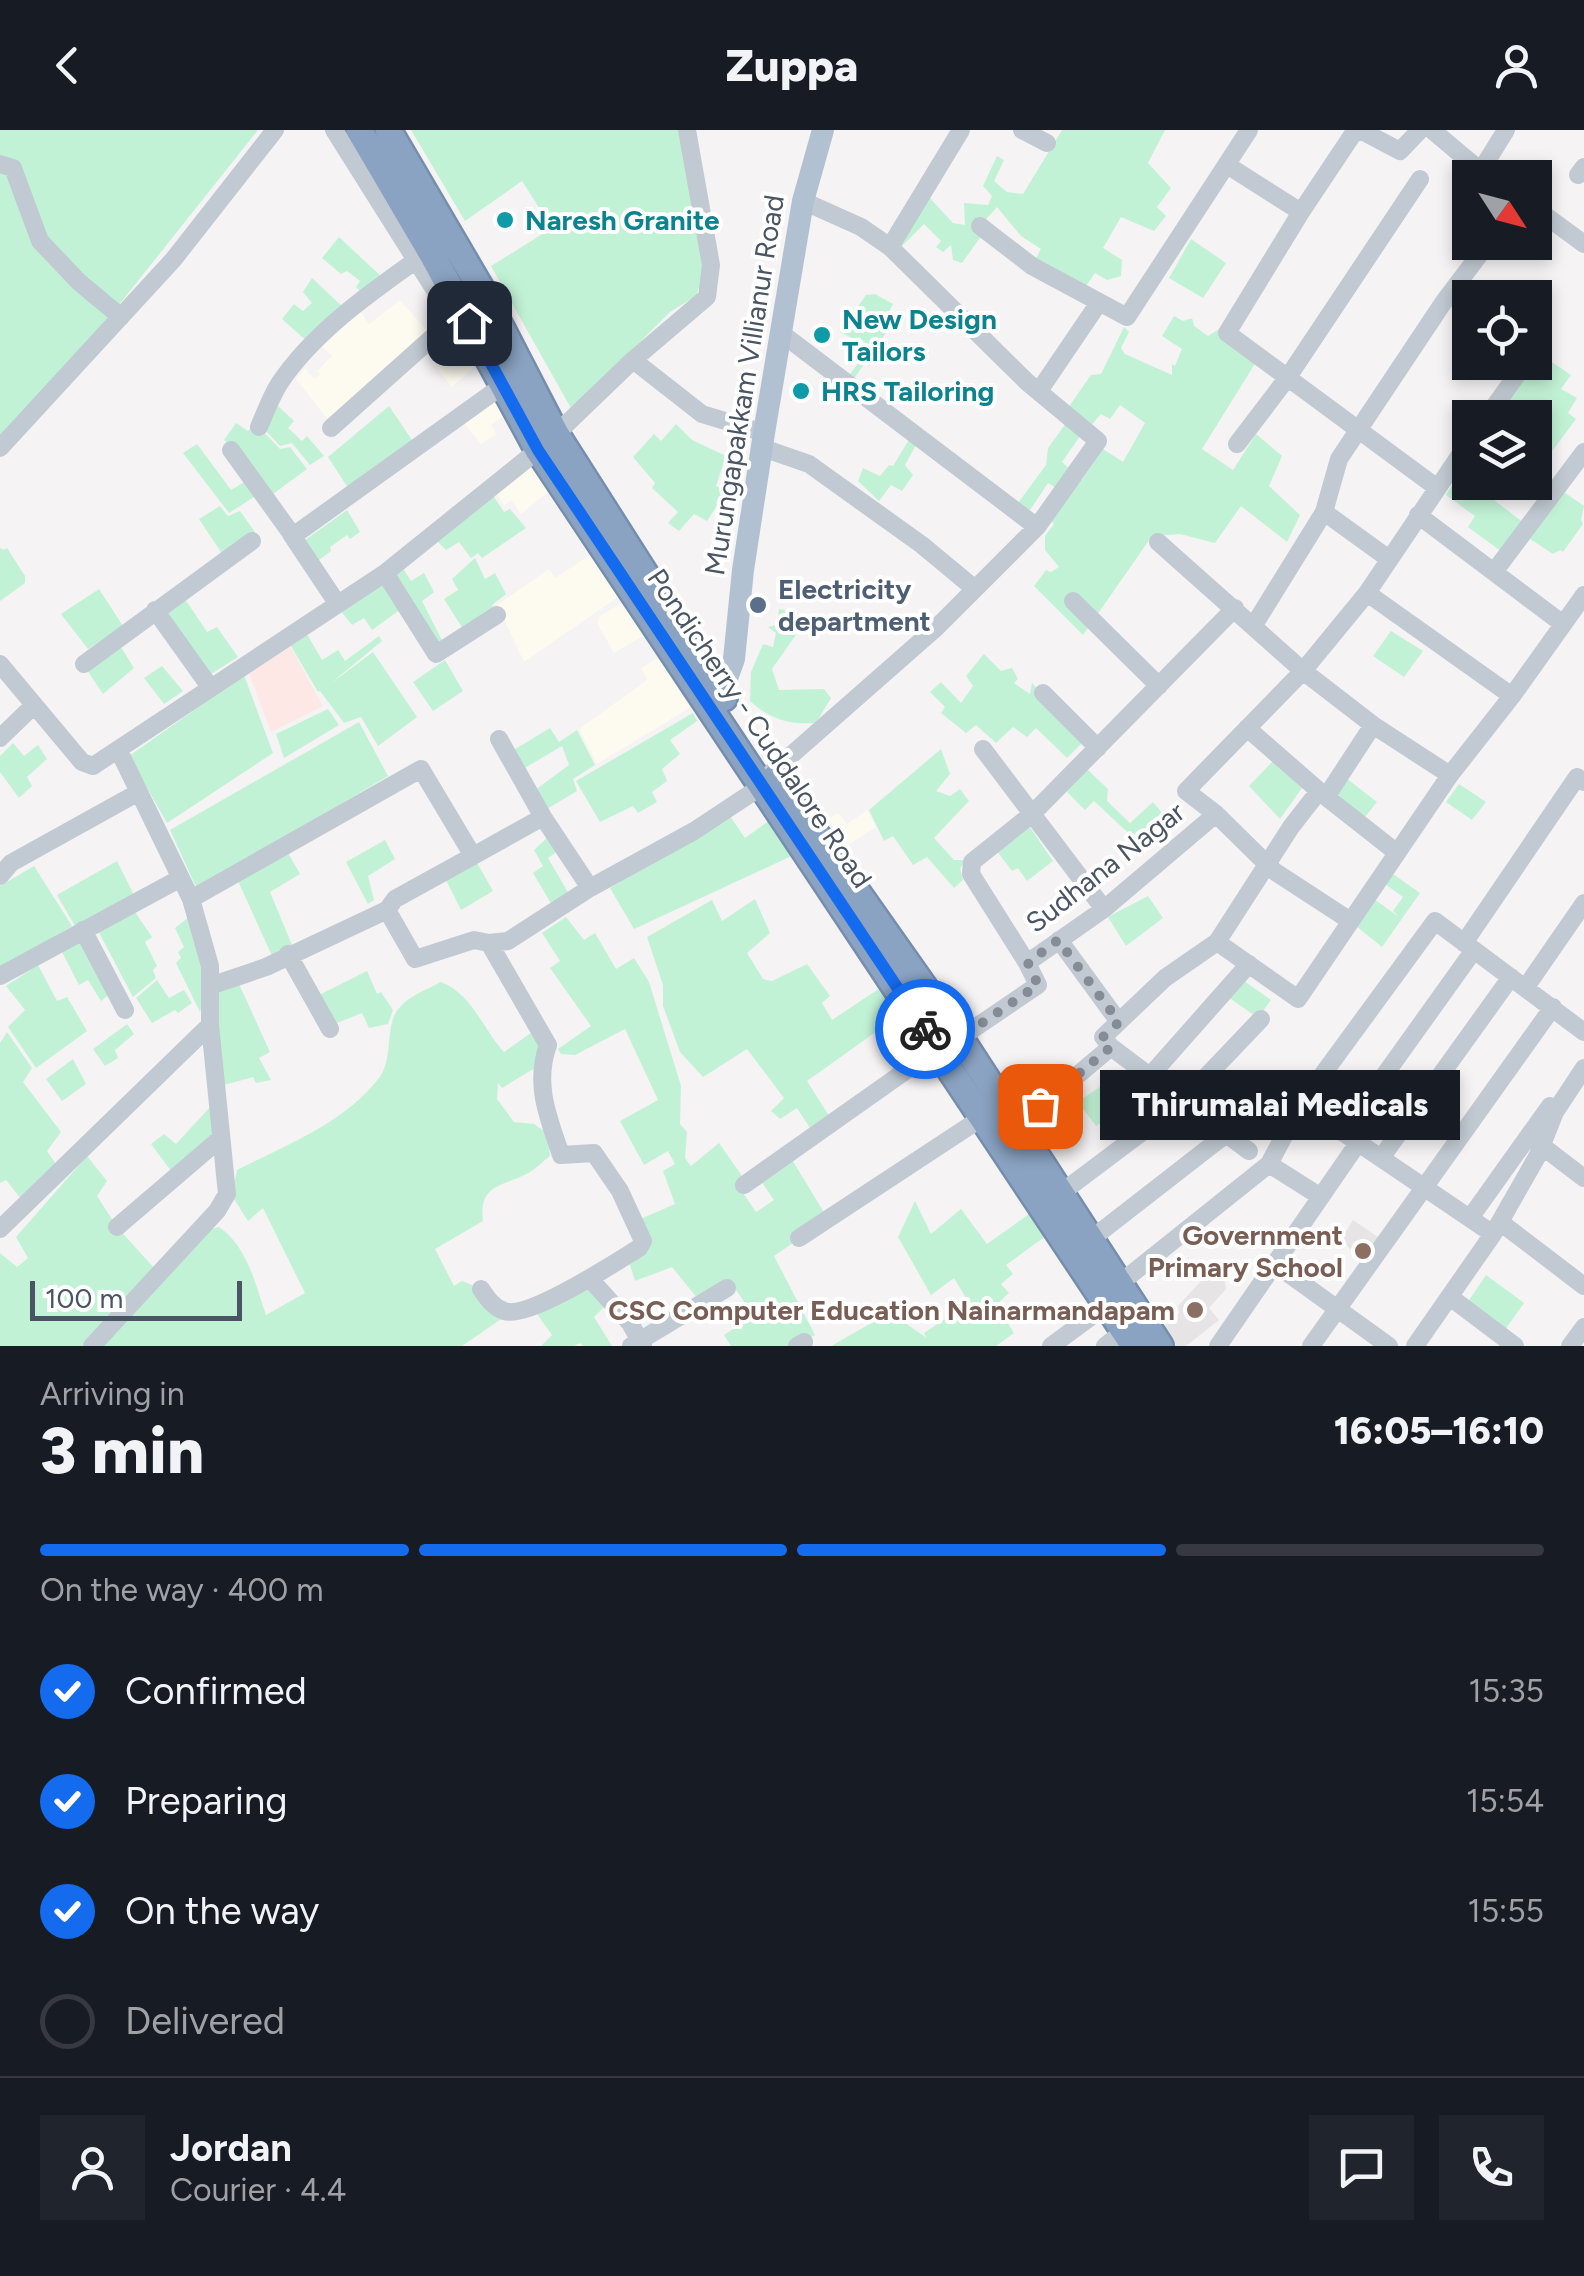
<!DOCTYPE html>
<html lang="en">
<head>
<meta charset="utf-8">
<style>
  :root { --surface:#171b24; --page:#20242c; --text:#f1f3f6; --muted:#9ea1a6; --line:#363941; --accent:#156bed }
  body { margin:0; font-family:Figtree,sans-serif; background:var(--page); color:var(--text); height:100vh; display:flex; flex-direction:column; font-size:38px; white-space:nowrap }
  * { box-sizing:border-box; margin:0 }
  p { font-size:32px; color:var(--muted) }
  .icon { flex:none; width:55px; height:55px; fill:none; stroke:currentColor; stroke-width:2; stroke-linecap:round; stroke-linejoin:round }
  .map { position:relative; height:1216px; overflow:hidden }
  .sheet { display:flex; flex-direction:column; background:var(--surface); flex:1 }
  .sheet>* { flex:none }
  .needle { width:65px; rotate:126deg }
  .fabs { position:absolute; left:1452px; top:30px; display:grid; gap:20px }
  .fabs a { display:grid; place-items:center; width:100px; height:100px; border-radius:0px; background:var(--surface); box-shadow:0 5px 15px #0003; font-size:50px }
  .scale { position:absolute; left:30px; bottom:25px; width:212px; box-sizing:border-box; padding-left:10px; border:5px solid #495562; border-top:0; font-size:28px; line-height:35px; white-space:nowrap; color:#495562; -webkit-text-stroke:8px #fff; paint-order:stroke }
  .pin { position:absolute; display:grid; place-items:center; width:85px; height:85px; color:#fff; margin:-42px; border-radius:20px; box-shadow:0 5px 15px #0006 }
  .courier { position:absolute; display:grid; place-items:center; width:100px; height:100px; margin:-50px; border:8px solid #156bed; border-radius:50%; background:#fff; color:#222; box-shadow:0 2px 12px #0007 }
  .bubble { position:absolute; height:70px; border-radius:0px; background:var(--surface); box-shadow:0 5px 15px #0003; font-size:32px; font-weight:800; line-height:70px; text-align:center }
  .overview em { font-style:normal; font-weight:800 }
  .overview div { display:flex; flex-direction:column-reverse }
  .overview { display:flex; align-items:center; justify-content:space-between; height:170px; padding:0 40px }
  h1 { font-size:65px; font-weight:800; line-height:75px }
  .bar { display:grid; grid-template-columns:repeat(4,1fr); gap:15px 10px; align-content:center; height:120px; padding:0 40px }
  .bar i { height:12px; border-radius:8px; background:var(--line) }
  .bar .on { background:var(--accent) }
  .bar p { grid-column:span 4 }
  .line { display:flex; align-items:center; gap:25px; padding:0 40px; border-top:2px solid var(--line) }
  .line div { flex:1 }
  .round { display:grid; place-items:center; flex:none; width:105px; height:105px; border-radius:0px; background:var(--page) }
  ol { padding:0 40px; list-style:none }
  li { display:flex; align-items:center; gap:30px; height:110px }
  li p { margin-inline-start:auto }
  li .icon { padding:10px; border-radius:50%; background:var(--accent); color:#fff; stroke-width:4 }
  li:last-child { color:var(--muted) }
  li i { width:55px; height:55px; border:5px solid var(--line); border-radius:50% }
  header { display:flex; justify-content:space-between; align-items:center; height:130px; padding:0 40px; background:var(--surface); font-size:45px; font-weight:800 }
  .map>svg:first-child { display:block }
  .commercial { fill:#fdfaef }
  .education { fill:#e6e4e5 }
  .medical { fill:#fde8e5 }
  .green { fill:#c2f2d6 }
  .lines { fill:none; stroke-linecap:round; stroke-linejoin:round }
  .highway-casing { stroke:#758eae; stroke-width:30 }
  .minor { stroke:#c1c9d2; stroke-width:18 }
  .major { stroke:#b2c1d2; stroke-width:22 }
  .highway { stroke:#8aa3c2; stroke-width:25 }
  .done { stroke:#858c95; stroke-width:10; stroke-dasharray:0 18 }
  .route { stroke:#156bed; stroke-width:12 }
  .culture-dot { fill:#0f9aa8; stroke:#fff; stroke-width:4 }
  .service-dot { fill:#5c6f8a; stroke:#fff; stroke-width:4 }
  .education-dot { fill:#8d6e63; stroke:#fff; stroke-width:4 }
  .labels { text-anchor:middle; stroke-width:8; stroke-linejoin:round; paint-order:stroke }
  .culture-label { font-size:28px; font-weight:bold; fill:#0d838f; stroke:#fff; text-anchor:start }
  .street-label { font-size:28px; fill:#495562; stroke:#fff }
  .service-label { font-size:28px; font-weight:bold; fill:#4e5e75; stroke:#fff; text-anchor:start }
  .education-label { font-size:28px; font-weight:bold; fill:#785e54; stroke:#fff; text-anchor:end }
</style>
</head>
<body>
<header><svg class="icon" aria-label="back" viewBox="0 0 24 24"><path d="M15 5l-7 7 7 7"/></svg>Zuppa<svg class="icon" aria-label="person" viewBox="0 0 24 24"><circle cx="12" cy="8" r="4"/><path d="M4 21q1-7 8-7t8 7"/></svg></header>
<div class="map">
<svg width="1584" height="1216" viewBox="0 0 1584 1216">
  <rect width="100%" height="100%" fill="#f5f3f3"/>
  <path class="commercial" d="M400,170l29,33 -96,93 -37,-47 9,-11 9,10 6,-3 -3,-4 15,-15 -10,-9 38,-36 9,13z
    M456,210l18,27 -22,20 -20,-25z
    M494,266l12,18 -15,11 5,9 -15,10 -19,-23z
    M537,327l18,29 -34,28 -10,-14 -7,6 -9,-15z
    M593,423l25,44 -94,65 -27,-57 52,-36 6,9z
    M620,474l11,1 17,28 -34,20 -17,-30 3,-7z
    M661,526l32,50 -96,58 -18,-35 68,-49 -6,-12z
    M867,680l9,17 -30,19 -18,-27 10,-6 9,11z"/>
  <path class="education" d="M1353,1090l29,20 -18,22 -23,-22z
    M1211,1140l14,12 1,7 -17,19 10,12 -33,26h-12l-14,-16 19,-17 -1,-7z"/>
  <path class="medical" d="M289,514l34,62 -52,26 -23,-62z"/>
  <path class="green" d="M0,0h258l-144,181 -74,-70 -15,-45 -25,-32z
    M411,0h270l23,144 -8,22 -26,16 -98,98 -81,-144 61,-38 -30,-47 -57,40z
    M1062,0h103l-17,33 23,25 -14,19 9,9 -12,15 -33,-14 -18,31 19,12 -1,16 -14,4 -12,-7 -13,19 -49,-28 8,-15 -20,-13 -24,-29 -17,19 2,9 -20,28 -9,-3 -2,-15 -8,7 -7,-5 5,-6 -17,-17 -24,24 -7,-1 34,-52 26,28 12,2 -1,-22 24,2 4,-9 -9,-10 14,-30 7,4 -10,21 13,11 16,2z
    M4,37l33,75 77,77 -114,128v-279z
    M339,107l45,42 -21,16 -7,-8 4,-6 -13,-10 -6,3 -19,-16z
    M1191,109l35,24 -23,35 -34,-20z
    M312,148l34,32 -36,34 -28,-25 12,-15 9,7 9,-8 -9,-11z
    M875,164l18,10 -5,10 7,6 -42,60 -5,-3 22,-30 -11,-10 -3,3 -16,-8 26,-37z
    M1174,186l9,5 9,-3 2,8 14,10 16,-10 32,36 -54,87 31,21 23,-36 26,22 -13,30 31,29 -13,27 -46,-36 -26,37 -35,-9 -28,2 -69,99 -49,-49 12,-16 5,2 8,-5 -14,-17v-14l9,-12 -5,-6 26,-43 7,5 21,-31 20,13 22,-39 -25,-18 -10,14 -9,-5 -13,15 -15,-11 -3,-13 21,-30 10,-1 23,-47 5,5 -8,16 4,6 47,21v-11l3,2 7,-17 -20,-13z
    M1540,224l31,21 -10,14 16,9 -9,15 8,6 -41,55v-56h-38z
    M278,276l16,15 -6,7 14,13 5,-5 17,20 -14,9 -18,-22 -12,3 -16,-17z
    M389,276l25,37 -64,48 -22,-34z
    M1069,289l14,13 -21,30 12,11 -13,18 -13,-8 -20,30 -10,-10 28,-38 2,-17z
    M236,293l12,8 7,-8 25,26 10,-2 17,22 -38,28 -28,-43 -17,-14z
    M676,294l16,16 34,16 -10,30 11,5 -20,30 -13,-7 -15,17 -11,-8 10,-11 -26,-24 3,-5 -22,-26 21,-23 7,7z
    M910,308l7,5 -12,22 8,10 -11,16 -11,-6 -12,16 -21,-20 5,-13 17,8 9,-11 4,1z
    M197,314l34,46 15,-9 11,14 -28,18 -46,-60z
    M1460,344l64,49 -22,29 -34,-25 7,-11 -29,-21z
    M1561,360l23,16 -3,14 2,4 -20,28 -3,-2 -7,4 -26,-17z
    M492,364l12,18 6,-3 16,19 -44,30 -4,-5 -7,5 -12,-16 -13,8 -11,-11z
    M220,376l8,10 12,-5 15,21 -32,23 -24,-36z
    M347,380l13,22 -10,7 -3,-4 -17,12 1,4 -16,12 -14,-20z
    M0,418l4,2 3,-2 18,28v7l-25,18z
    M475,428l10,21 10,-6 11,21 -14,11 4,6 -33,18 -19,-30 14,-9 -6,-11z
    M401,435l10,16 13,-8 10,19 -12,9 22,43 -8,5 -46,-76z
    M383,450l18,29 -29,21 -8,-12 -12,7 -13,-16z
    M99,459l24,37 -35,23 -27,-35z
    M183,466l24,36 10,-5 21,30 -30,19 -50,-65z
    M779,479l19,4 -3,6 7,7 -30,43 7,21 45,-1 7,9 -15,25c-27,2 -46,-4 -66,-22l1,-29 12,-28 10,3 3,-14 -8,-6 9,-2z
    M305,501l17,29 16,-10 7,11 34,-25 3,5 -52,43 43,-32 44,65 -39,29 -17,-29 -17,6 -24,-32 -2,1 -30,-51z
    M1391,501l32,20 -19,26 -31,-21z
    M119,514l15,24 -31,26 -16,-24z
    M984,524l17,17 11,-3 6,11 -4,4 16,11 2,-11 52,58 -17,17 -31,-30 -9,9 -14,-10 -17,16 -20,-18 -10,8 -25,-20 4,-6 -15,-15 11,-10 20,21 12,-17 -7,-10z
    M445,530l18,31 -30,20 -20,-29z
    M162,536l21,25 -19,13 -20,-26z
    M244,545l29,78 -106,70 -38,-67z
    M328,579l11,16 -55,33 -8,-24z
    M693,583l4,8 -27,19 10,14 -18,15 5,12 -15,11 5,10 -19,11 -5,-7 -33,16 -24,-41z
    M359,592l29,54 -191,113 -27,-59z
    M550,598l9,14 18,-12 18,35 -22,14 4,12 -30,18 -12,-19 34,-25 -7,-19 -39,23 -11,-18z
    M13,613l11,13 14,-11 9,14 -20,18 5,9 -13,12 -19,-26v-16z
    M941,619l9,25 -14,17 14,5 10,-7 9,12 -35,37 20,22h13l-7,8 3,12 -9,8 -27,-31 -14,8 -20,-29 -9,5 -15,-31z
    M1274,630l28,28 -22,31 -31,-33z
    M1087,639l21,20 -1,12 23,22 23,-21 10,12 -25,28 -44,-41 -9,9 -18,-18z
    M1346,648l31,24 -16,20 -29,-25z
    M1459,654l27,18 -14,18 -26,-18z
    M730,686l15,22 29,-21 22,37 -162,75 -24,-41z
    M1029,696l24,35 -26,20 -9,-13 -6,3 -16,-21z
    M550,705l9,15 -11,8 21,36 -17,11 -19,-32 10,-7 -9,-16z
    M385,710l10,19 -27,17 6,24 -6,4 -22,-42z
    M287,721l13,23 -30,18 22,53 -19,13 -35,-77z
    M117,731l17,34 -59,31 -18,-31z
    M476,731l17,30 -32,19 -16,-32z
    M34,736l38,60 -72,43v-83z
    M1393,744l27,19 -38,54 -26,-21 18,-27 25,18 -6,-6 10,-14 -18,-13z
    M1148,766l15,22 -37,28 -18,-29z
    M755,769l15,34 -23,20 16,26 9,2 35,-17 23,32 -8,7 10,17 57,-38 46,62 -16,10 -25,-35 -87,62 24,38 -19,12 -15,-23 -17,11 -9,-8 13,-13 -37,-49 -44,28 -23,-25 -17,-46v-21l-16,-48 65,-37 10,21z
    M133,779l19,28 -7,5 12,24 -4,4 3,8 -23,19 -37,-70z
    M194,783l12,75 -6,24 -24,-49 5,-5 -3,-6 6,-5 -9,-19z
    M566,787l18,23 11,-7 21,36 18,-11 15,24 32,104 -1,38 7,8 -2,26 6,8 28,-23 23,33 1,17 13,19 18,-12 -15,-22 32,-20 37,61 -54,37 41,79 -20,11h-64l-7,-11 30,-19 -20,-29 -36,12 -26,-32 -37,14 -7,-22 14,-14 -6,-24 39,-17 -12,-33 12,-7 -7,-13 -24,14 -24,-44 38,-21 -33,-71 -50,26 -14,-1 -3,-5 33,-23 -41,-58 10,-7 -18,-28z
    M81,808l31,54 -11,9 -13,-21 -9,5 -18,-35z
    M38,835l19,36 10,-4 20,34 -51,37 -28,-41 17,-17 -19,-24z
    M367,841l10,23 4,-2 12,18 -5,14 -19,4 -7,-15 -30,12 -15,-29z
    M1240,848l31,22 -13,18 -33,-23z
    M157,850l12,18 15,-8 8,13 -14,10 -3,-3 -23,13 -16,-25z
    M441,852c31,12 42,47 63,70l34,-24 2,37 -38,23 -4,-5 -1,16 17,23 20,2 13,9 3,23c-7,5 -13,12 -20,16 -26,15 -52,11 -47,49l-48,28 19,37 8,-5 12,5 33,29 -45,31h-362l107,-116 12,-3c28,19 36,56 47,88l39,-22 -42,-85 -15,13 -16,-25 5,-26c51,-26 106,-46 142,-92 16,-21 4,-55 22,-72 10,-11 27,-17 40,-24z
    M239,854l31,68 -11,6 12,22 -15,3 -3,-6 -29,8 -10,-93z
    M127,894l7,10 -19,16 3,8 -13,8 -12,-17z
    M7,902l25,36 -9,14 38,50 -14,19 13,19 -35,34 -19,-24 -6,3v-140z
    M73,929l13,25 -24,17 -16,-22z
    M1114,947l19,24 -37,25 -18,-24z
    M213,974l4,33 -43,38 -23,-31 13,-10 12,10z
    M87,1026l20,25 -10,15 20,31 38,42 -67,77h-88v-93l17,14 11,-9 -12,-21z
    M915,1071l16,33 30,-25 26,35 52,-37 15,23 -48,35 7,9 -12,10 8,9 -13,12 18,28 -18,13h-165l44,-25 17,-16 10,5 6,15 19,13 -3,-5 45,-30 -15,-25 -23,17 -33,-58z
    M1486,1145l38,28 -22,31 -37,-28z
    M588,1150l22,21 -16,16 18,29h-29l-3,-3 -6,3h-33l11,-11 -20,-28z"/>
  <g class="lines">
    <g class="highway-casing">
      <path id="highway" d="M359,0l74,126 105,194 596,896
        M388,0l92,157 76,147 168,264
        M776,647l184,261 200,308"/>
    </g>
    <path class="minor" d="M334,0l119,189 12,11
      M1022,0l25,13
      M1420,0l-20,21 -38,-20 -9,3 -52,78 -74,121 209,154
      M1432,0l57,48
      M0,34l13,4 27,73 39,41 42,35
      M1227,35l74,47
      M1480,42l26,-42
      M1578,45l6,-8
      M1535,78l49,36
      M980,96l52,40 95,51 122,-187
      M890,117l71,-117
      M781,203l256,194
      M1535,220l4,-7
      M633,230l69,54 62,19
      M1039,261l59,-87
      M1486,288l40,-56
      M259,297c6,-14 12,-30 20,-43 33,-50 88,-89 136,-123
      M331,298l122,-109
      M556,304l77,-74 74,-63 4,-32 -24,-135
      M1237,314l51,-67 132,-198
      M0,318l173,-188 102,-130
      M763,318l46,16 113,81 53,44
      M231,320l62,86 209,-150
      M1324,382l65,47
      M1418,385l145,109
      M291,404l46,69
      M1158,412l145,129 70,54 77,50
      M1494,442l90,-120
      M385,443l51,81 61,-39
      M1367,463l145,103
      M1073,471l86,85
      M155,480l55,77
      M1254,495l70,-113 15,-53 104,-156 46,-61
      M0,534l82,98 11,4 292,-193 153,-123
      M84,534l168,-123
      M1043,563l55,55
      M1247,598l79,69 70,55
      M0,608l32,-31
      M499,609l44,78 47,71
      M983,619l121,160
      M1326,667l47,-72
      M0,746l11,-13 128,-71
      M191,769l230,-130 52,87 70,-39
      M387,780l28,49 59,-19 15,3 19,-2 82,-53 104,-57 68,-45 10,-14 165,-145 100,-100 61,-86 -71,-59 -137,-135 -29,-20 -58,-26
      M1349,790l-75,-49 -58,-57 -30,-23 117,-120 64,-78 103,-153
      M83,800l42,80
      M1059,810l60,82
      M1217,812l81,57 152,-224 62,-79 72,-101
      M1464,813l113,-166 7,5
      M288,824l42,75
      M1027,833l-56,-89 1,-12 60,-48 203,-206
      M0,846l179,-97
      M210,856l56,-19 121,-57 8,-11 78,-43
      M1526,857l58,-84
      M960,908l78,-53 -11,-22 77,-54 112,-95
      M1111,917l-8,-10 62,-59 52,-36 74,-115 28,-36
      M1150,946l99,-112
      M1301,974l192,130
      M1017,996l94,-79 138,104
      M1343,1003l131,-183
      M1542,1016l42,32
      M1381,1028l130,-181
      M1269,1034l52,33
      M744,1055l194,-137
      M1061,1063l121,-91 79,-83
      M1470,1088l80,-112
      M1500,1092l84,64
      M117,1097l104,-89
      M0,1099l210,-204
      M799,1108l184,-121
      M1090,1110l135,-105
      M1275,1134l114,82
      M590,1149l40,44 13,23
      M1119,1154l150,-120 32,-60 134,-183 149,111
      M481,1159c6,9 12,18 23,22 24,9 112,-49 135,-63l4,-7 -23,-50 -26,-38 -33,2c-13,-38 -27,-71 -13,-110l-59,-102
      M1450,1167l65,49
      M92,1216l125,-135 10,-17 -17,-169v-59l-19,-67 -72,-148
      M631,1216l96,-58
      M797,1216l7,-4
      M1051,1216l56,-41
      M1105,1216l19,-15
      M1218,1216l140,-203
      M1311,1216l242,-339
      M1415,1216l78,-112 45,-79 17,-43 29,-44
      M1570,1216l14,-19"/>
    <path class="major" d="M708,568l18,-17 8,-22 9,-89 21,-137 39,-232 20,-71"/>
    <use href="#highway" class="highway"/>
  </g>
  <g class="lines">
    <path class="done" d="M925,899l19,28 18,-13 -2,-6 78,-53 -10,-22 30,-23 61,82 -16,15 8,10 -71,59"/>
    <path class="route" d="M469,193l69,127 387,579"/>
  </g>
  <g class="culture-dot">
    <circle cx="505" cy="90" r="10"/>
    <circle cx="822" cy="205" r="10"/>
    <circle cx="801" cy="261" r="10"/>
  </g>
  <circle class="service-dot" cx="758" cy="475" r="10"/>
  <g class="education-dot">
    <circle cx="1363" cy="1121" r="10"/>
    <circle cx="1195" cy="1180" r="10"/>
  </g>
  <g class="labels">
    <g class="culture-label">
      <text x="525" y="100">Naresh Granite</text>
      <text x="842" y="199">New Design<tspan x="842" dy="32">Tailors</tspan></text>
      <text x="821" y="271">HRS Tailoring</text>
    </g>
    <g class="street-label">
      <text transform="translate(744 255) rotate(-81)" y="10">Murungapakkam Villianur Road</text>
      <text transform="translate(760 598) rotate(56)" y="10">Pondicherry - Cuddalore Road</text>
      <text transform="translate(1105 737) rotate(-38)" y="10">Sudhana Nagar</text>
    </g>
    <g class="service-label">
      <text x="778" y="469">Electricity<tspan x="778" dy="32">department</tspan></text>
    </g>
    <g class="education-label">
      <text x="1343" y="1115">Government<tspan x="1343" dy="32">Primary School</tspan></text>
      <text x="1175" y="1190">CSC Computer Education Nainarmandapam</text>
    </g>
  </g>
</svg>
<div class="fabs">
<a><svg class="needle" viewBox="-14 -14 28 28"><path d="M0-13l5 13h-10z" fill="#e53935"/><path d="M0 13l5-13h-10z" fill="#9ea1a6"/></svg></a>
<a><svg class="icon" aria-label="locate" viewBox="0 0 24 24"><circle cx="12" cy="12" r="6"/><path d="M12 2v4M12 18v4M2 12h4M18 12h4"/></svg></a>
<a><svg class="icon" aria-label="layers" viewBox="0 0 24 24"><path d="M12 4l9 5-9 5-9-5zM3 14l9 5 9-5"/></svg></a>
</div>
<div class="scale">100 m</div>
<div class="pin" style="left:1040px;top:976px;background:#ea580c"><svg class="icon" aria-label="bag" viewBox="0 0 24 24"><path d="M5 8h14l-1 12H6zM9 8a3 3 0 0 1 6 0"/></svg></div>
<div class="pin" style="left:469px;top:193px;background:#1f2937"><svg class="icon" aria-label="home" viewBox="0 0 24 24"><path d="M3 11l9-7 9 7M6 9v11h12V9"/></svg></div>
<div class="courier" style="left:925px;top:899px"><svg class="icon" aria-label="bike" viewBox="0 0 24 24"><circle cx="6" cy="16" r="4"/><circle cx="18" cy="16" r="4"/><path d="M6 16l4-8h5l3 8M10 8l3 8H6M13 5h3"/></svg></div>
<div class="bubble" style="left:1100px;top:940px;width:360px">Thirumalai Medicals</div>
</div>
<section class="sheet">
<div class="overview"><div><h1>3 min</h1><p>Arriving in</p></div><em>16:05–16:10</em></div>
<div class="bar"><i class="on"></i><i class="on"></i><i class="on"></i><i></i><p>On the way · 400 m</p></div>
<ol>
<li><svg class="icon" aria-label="check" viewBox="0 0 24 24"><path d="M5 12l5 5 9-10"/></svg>Confirmed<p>15:35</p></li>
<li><svg class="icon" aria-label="check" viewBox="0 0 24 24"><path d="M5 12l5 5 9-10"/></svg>Preparing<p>15:54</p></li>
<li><svg class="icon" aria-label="check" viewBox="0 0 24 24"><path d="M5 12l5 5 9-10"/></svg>On the way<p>15:55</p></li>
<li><i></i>Delivered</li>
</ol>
<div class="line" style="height:180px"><a class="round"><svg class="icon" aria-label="person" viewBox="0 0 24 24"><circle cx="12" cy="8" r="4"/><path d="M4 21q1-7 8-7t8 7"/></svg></a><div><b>Jordan</b><p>Courier · 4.4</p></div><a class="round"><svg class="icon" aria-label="chat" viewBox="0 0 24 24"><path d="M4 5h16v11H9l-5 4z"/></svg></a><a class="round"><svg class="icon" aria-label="phone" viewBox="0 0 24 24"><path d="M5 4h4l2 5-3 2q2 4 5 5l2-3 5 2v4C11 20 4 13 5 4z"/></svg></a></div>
</section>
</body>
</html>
